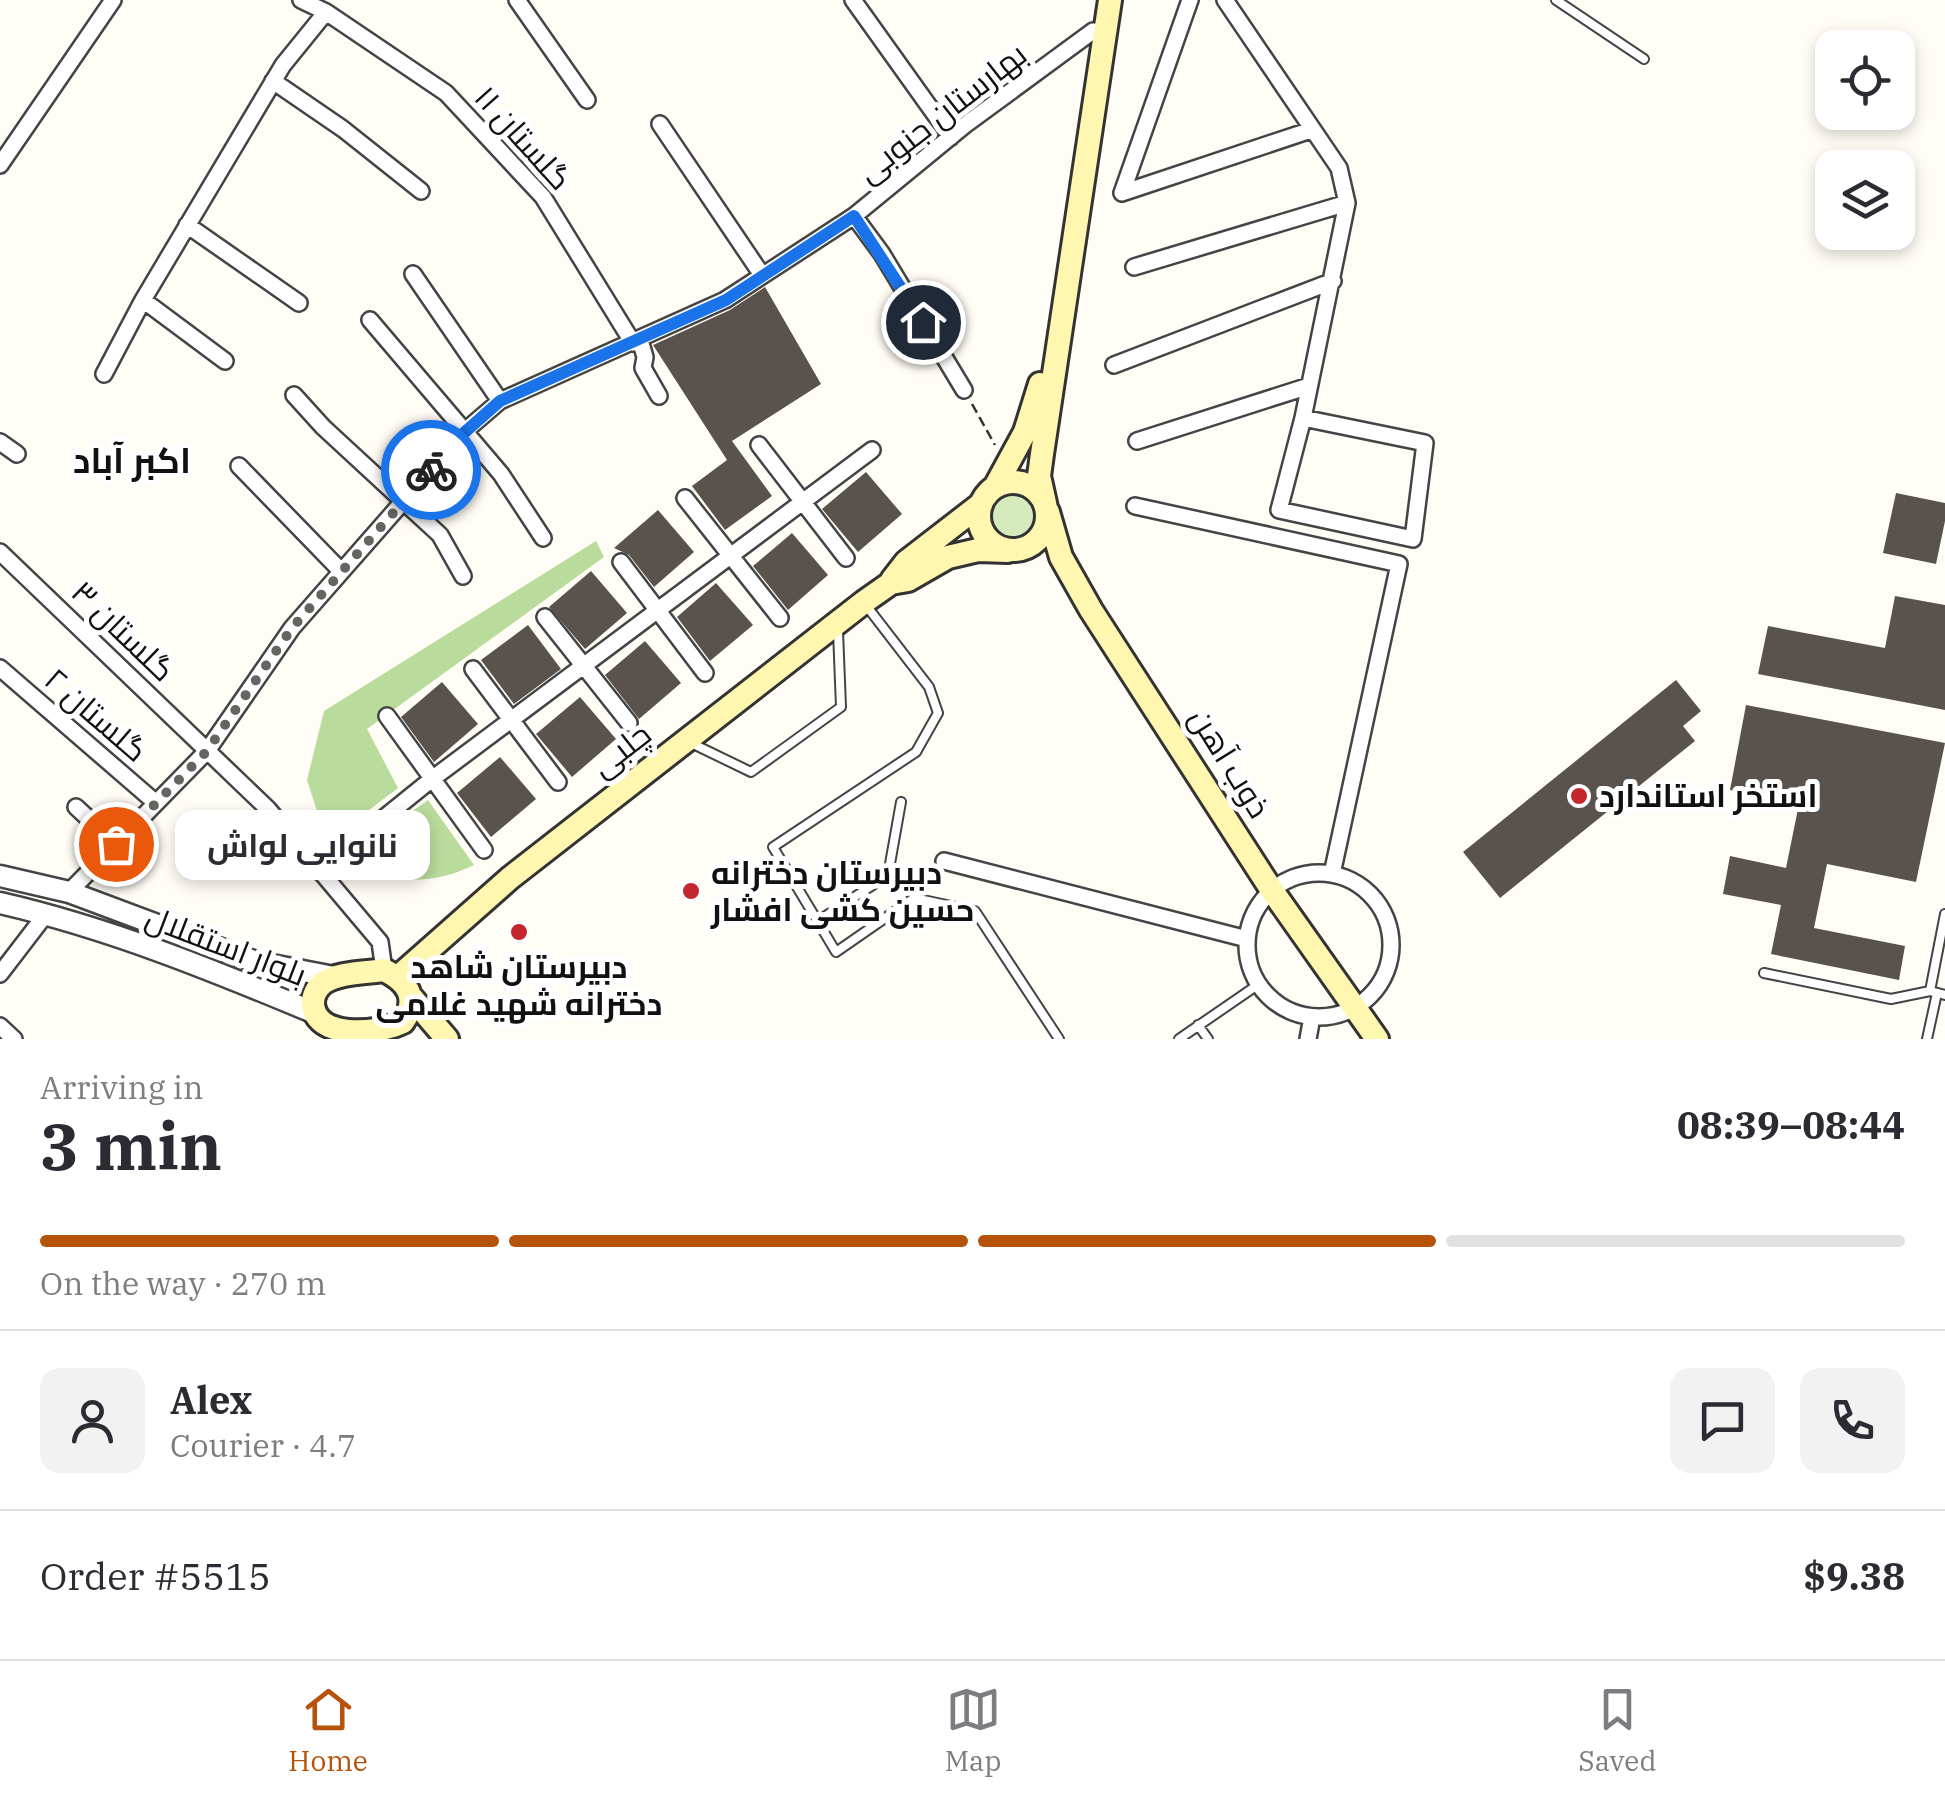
<!DOCTYPE html>
<html lang="en">
<head>
<meta charset="utf-8">
<style>
  :root { --surface:#fff; --page:#f2f2f3; --text:#2b2b33; --muted:#7c7c81; --line:#e1e1e2; --accent:#b45309 }
  body { margin:0; font-family:"IBM Plex Serif",Cairo,serif; background:var(--page); color:var(--text); height:100vh; display:flex; flex-direction:column; font-size:38px; white-space:nowrap }
  * { box-sizing:border-box; margin:0 }
  p { font-size:32px; color:var(--muted) }
  .icon { flex:none; width:55px; height:55px; fill:none; stroke:currentColor; stroke-width:2; stroke-linecap:round; stroke-linejoin:round }
  .map { position:relative; height:1039px; overflow:hidden }
  .details { display:flex; flex-direction:column; background:var(--surface); flex:1 }
  .details>* { flex:none }
  .buttons { position:absolute; left:1815px; top:30px; display:grid; gap:20px }
  .buttons a { display:grid; place-items:center; width:100px; height:100px; border-radius:20px; background:var(--surface); box-shadow:0 5px 15px #0003; font-size:50px }
  .pin { position:absolute; display:grid; place-items:center; width:85px; height:85px; color:#fff; margin:-42px; border:5px solid #fff; border-radius:50%; box-shadow:0 2px 10px #0007 }
  .courier { position:absolute; display:grid; place-items:center; width:100px; height:100px; margin:-50px; border:8px solid #1a73e8; border-radius:50%; background:#fff; color:#222; box-shadow:0 2px 12px #0007 }
  .bubble { position:absolute; height:70px; border-radius:20px; background:var(--surface); box-shadow:0 5px 15px #0003; font-size:32px; font-weight:700; line-height:70px; text-align:center }
  .head em { font-style:normal; font-weight:700 }
  .head div { display:flex; flex-direction:column-reverse }
  .head { display:flex; align-items:center; justify-content:space-between; height:170px; padding:0 40px }
  h1 { font-size:65px; font-weight:700; line-height:75px }
  .bar { display:grid; grid-template-columns:repeat(4,1fr); gap:15px 10px; align-content:center; height:120px; padding:0 40px }
  .bar i { height:12px; border-radius:8px; background:var(--line) }
  .bar .on { background:var(--accent) }
  .bar p { grid-column:span 4 }
  .line { display:flex; align-items:center; gap:25px; padding:0 40px; border-top:2px solid var(--line) }
  .line div { flex:1 }
  .round { display:grid; place-items:center; flex:none; width:105px; height:105px; border-radius:20px; background:var(--page) }
  .tab-bar { display:flex; justify-content:space-around; align-items:center; height:140px; border-top:2px solid var(--line); background:var(--surface); font-size:28px; color:var(--muted) }
  .tab-bar a { display:grid; justify-items:center; gap:5px }
  .tab-bar .on { color:var(--accent) }
  .map>svg:first-child { display:block }
  .green { fill:#d5ebbd }
  .forest { fill:#b9dc9c }
  .building { fill:#5a524d }
  .lines { fill:none; stroke-linecap:round; stroke-linejoin:round }
  .service-casing { stroke:#444; stroke-width:12 }
  .minor-casing { stroke:#444; stroke-width:20 }
  .tertiary-casing { stroke:#444; stroke-width:25 }
  .secondary-casing { stroke:#333; stroke-width:28 }
  .path { stroke:#333; stroke-width:2.5; stroke-dasharray:10 5; stroke-linecap:butt }
  .service { stroke:#fff; stroke-width:8 }
  .minor { stroke:#fff; stroke-width:15 }
  .tertiary { stroke:#fff; stroke-width:20 }
  .secondary { stroke:#fff6b0; stroke-width:22 }
  .done { stroke:#646461; stroke-width:10; stroke-dasharray:0 18 }
  .route { stroke:#1a73e8; stroke-width:12 }
  .poi-dot { fill:#c4262e; stroke:#fff; stroke-width:4 }
  .labels { text-anchor:middle; stroke-width:10; stroke-linejoin:round; paint-order:stroke }
  .street-label { font-size:32px; fill:#111; stroke:#fff }
  .poi-label { font-size:32px; font-weight:bold; fill:#111; stroke:#fff; text-anchor:start }
  .neighbourhood-label { font-size:35px; font-weight:bold; fill:#111; stroke:#fff }
</style>
</head>
<body>
<div class="map">
<svg width="1945" height="1039" viewBox="0 0 1945 1039">
  <rect width="100%" height="100%" fill="#fffdf5"/>
  <path class="green" d="M983 517a30 30 0 1 1 60 0a30 30 0 1 1-60 0Z"/>
  <path class="forest" d="M596,541l8,16 -237,172 31,59 -71,54 -20,-62 17,-69z
    M428,800l46,65c-38,19 -91,24 -122,-11z"/>
  <path class="building" d="M765,287l56,97 -89,57 40,55 -47,34 -33,-44 35,-26 -74,-115 77,-35z
    M866,472l36,42 -44,38 -36,-43z
    M1896,493l49,10v18l-9,43 -53,-11z
    M658,510l36,42 -40,35 -25,-32 -15,-7z
    M792,533l36,42 -40,35 -35,-44z
    M591,571l36,42 -42,36 -36,-42z
    M716,583l37,42 -43,36 -33,-44z
    M1895,596l50,9v105l-187,-36 10,-48 117,22z
    M528,625l33,44 -47,35 -33,-44z
    M645,641l36,42 -42,36 -34,-44z
    M1676,680l25,31 -18,15 12,15 -195,157 -37,-46z
    M442,682l36,42 -44,38 -33,-45z
    M580,697l36,42 -44,38 -36,-43z
    M1746,705l199,38 -29,139 -89,-18 -13,64 91,18 -6,34 -128,-26 10,-49 -58,-11 7,-38 56,12 13,-64 -69,-14z
    M500,757l36,42 -45,38 -34,-44z"/>
  <g class="lines">
    <g class="service-casing">
      <path id="service" d="M1556,0l88,59
        M865,604l64,83 9,26 -22,39 -143,95 63,105 78,-54 61,13 84,128
        M689,742l62,30 90,-65 -3,-76
        M818,921l70,-46 13,-73
        M1764,973l127,26 39,-8 15,4
        M1930,991l15,-77
        M1198,1025l10,14
        M1179,1039l80,-55
        M1927,1039l10,-46"/>
    </g>
    <g class="minor-casing">
      <path id="minor" d="M301,0l25,12 120,81 97,104 90,146
        M517,0l70,100
        M853,0l98,137
        M1225,0l114,168 8,35 -44,215 -24,92 134,29 12,-96 -122,-25
        M273,81l70,48 78,62
        M660,124l102,151
        M0,165l113,-165
        M1122,193l68,-193
        M1122,193l189,-63
        M854,216l28,38 82,136
        M187,225l112,78
        M1134,267l213,-64
        M413,274l87,127
        M143,300l82,61
        M370,320l131,154 42,64
        M640,340l5,17 -2,11 16,28
        M1114,365l219,-84
        M104,374l39,-74 140,-235 43,-53
        M294,395l29,32 117,108 23,41
        M1137,441l172,-55
        M0,442l17,12
        M759,445l87,113
        M239,466l102,105
        M685,498l95,120
        M1135,506l264,58 -67,310
        M0,552l268,257 112,133 4,28
        M621,562l84,111
        M545,617l84,106
        M0,668l156,135
        M473,669l85,113
        M387,716l97,134
        M76,807l40,37
        M944,861l303,78
        M318,871l114,-92 440,-329
        M1247 945a72 72 0 1 1 144 0a72 72 0 1 1-144 0Z
        M69,892l138,-141 85,-123 173,-197 35,-30 225,-101 129,-84 111,-91 128,-94 12,2
        M0,974l46,-60
        M0,1026l14,13
        M1308,1039l4,-22"/>
    </g>
    <g class="tertiary-casing">
      <path id="tertiary" d="M0,876l69,16 187,70 78,15
        M0,903c109,25 212,67 315,110"/>
    </g>
    <g class="secondary-casing">
      <path id="secondary" d="M979 516a34 34 0 1 1 68 0a34 34 0 1 1-68 0Z
        M995,487l30,-55 15,-48
        M1045,503l-6,-27 3,-22 68,-454
        M1048,512l13,45 30,53 180,279 106,150
        M892,580l14,-18 75,-58
        M384,970c24,12 35,28 19,52 -27,13 -89,17 -90,-19 0,-8 4,-15 10,-20 16,-11 43,-10 61,-13z
        M398,977l112,-99 354,-276 27,-19 17,-3 40,-23 30,-7 30,1
        M412,998l35,41"/>
    </g>
    <path class="path" d="M972,404l23,41"/>
    <use href="#service" class="service"/>
    <use href="#minor" class="minor"/>
    <use href="#tertiary" class="tertiary"/>
    <use href="#secondary" class="secondary"/>
  </g>
  <g class="lines">
    <path class="done" d="M116,844l91,-93 85,-123 139,-158"/>
    <path class="route" d="M431,470l34,-38 35,-31 226,-101 128,-84 69,106"/>
  </g>
  <g class="poi-dot">
    <circle cx="1579" cy="796" r="10"/>
    <circle cx="691" cy="891" r="10"/>
    <circle cx="519" cy="932" r="10"/>
  </g>
  <g class="labels">
    <g class="street-label">
      <text transform="translate(942 113) rotate(-38)" y="11">بهارستان جنوبی</text>
      <text transform="translate(523 138) rotate(48)" y="11">گلستان ۱۱</text>
      <text transform="translate(123 631) rotate(44)" y="11">گلستان ۳</text>
      <text transform="translate(96 715) rotate(41)" y="11">گلستان ۲</text>
      <text transform="translate(621 750) rotate(-38)" y="11">چلبی</text>
      <text transform="translate(1230 763) rotate(58)" y="11">ذوب آهن</text>
      <text transform="translate(226 946) rotate(21)" y="11">بلوار استقلال</text>
    </g>
    <g class="poi-label">
      <text x="1599" y="807">استخر استاندارد</text>
      <text x="711" y="884">دبیرستان دخترانه<tspan x="711" dy="37">حسین کشی افشار</tspan></text>
      <text x="519" y="978" text-anchor="middle">دبیرستان شاهد<tspan x="519" dy="37">دخترانه شهید غلامی</tspan></text>
    </g>
    <g class="neighbourhood-label">
      <text x="132" y="473">اکبر آباد</text>
    </g>
  </g>
</svg>
<div class="buttons">
<a><svg class="icon" aria-label="locate" viewBox="0 0 24 24"><circle cx="12" cy="12" r="6"/><path d="M12 2v4M12 18v4M2 12h4M18 12h4"/></svg></a>
<a><svg class="icon" aria-label="layers" viewBox="0 0 24 24"><path d="M12 4l9 5-9 5-9-5zM3 14l9 5 9-5"/></svg></a>
</div>
<div class="pin" style="left:116px;top:844px;background:#ea580c"><svg class="icon" aria-label="bag" viewBox="0 0 24 24"><path d="M5 8h14l-1 12H6zM9 8a3 3 0 0 1 6 0"/></svg></div>
<div class="pin" style="left:923px;top:322px;background:#1f2937"><svg class="icon" aria-label="home" viewBox="0 0 24 24"><path d="M3 11l9-7 9 7M6 9v11h12V9"/></svg></div>
<div class="courier" style="left:431px;top:470px"><svg class="icon" aria-label="bike" viewBox="0 0 24 24"><circle cx="6" cy="16" r="4"/><circle cx="18" cy="16" r="4"/><path d="M6 16l4-8h5l3 8M10 8l3 8H6M13 5h3"/></svg></div>
<div class="bubble" style="left:175px;top:810px;width:255px">نانوایی لواش</div>
</div>
<section class="details">
<div class="head"><div><h1>3 min</h1><p>Arriving in</p></div><em>08:39–08:44</em></div>
<div class="bar"><i class="on"></i><i class="on"></i><i class="on"></i><i></i><p>On the way · 270 m</p></div>
<div class="line" style="height:180px"><a class="round"><svg class="icon" aria-label="person" viewBox="0 0 24 24"><circle cx="12" cy="8" r="4"/><path d="M4 21q1-7 8-7t8 7"/></svg></a><div><b>Alex</b><p>Courier · 4.7</p></div><a class="round"><svg class="icon" aria-label="chat" viewBox="0 0 24 24"><path d="M4 5h16v11H9l-5 4z"/></svg></a><a class="round"><svg class="icon" aria-label="phone" viewBox="0 0 24 24"><path d="M5 4h4l2 5-3 2q2 4 5 5l2-3 5 2v4C11 20 4 13 5 4z"/></svg></a></div>
<div class="line" style="height:130px"><div>Order #5515</div><b>$9.38</b></div>
</section>
<nav class="tab-bar">
<a class="on"><svg class="icon" aria-label="home" viewBox="0 0 24 24"><path d="M3 11l9-7 9 7M6 9v11h12V9"/></svg>Home</a>
<a><svg class="icon" aria-label="map" viewBox="0 0 24 24"><path d="M3 6l6-2 6 2 6-2v14l-6 2-6-2-6 2zM9 4v14M15 6v14"/></svg>Map</a>
<a><svg class="icon" aria-label="saved" viewBox="0 0 24 24"><path d="M7 4h10v16l-5-4-5 4z"/></svg>Saved</a>
</nav>
</body>
</html>
